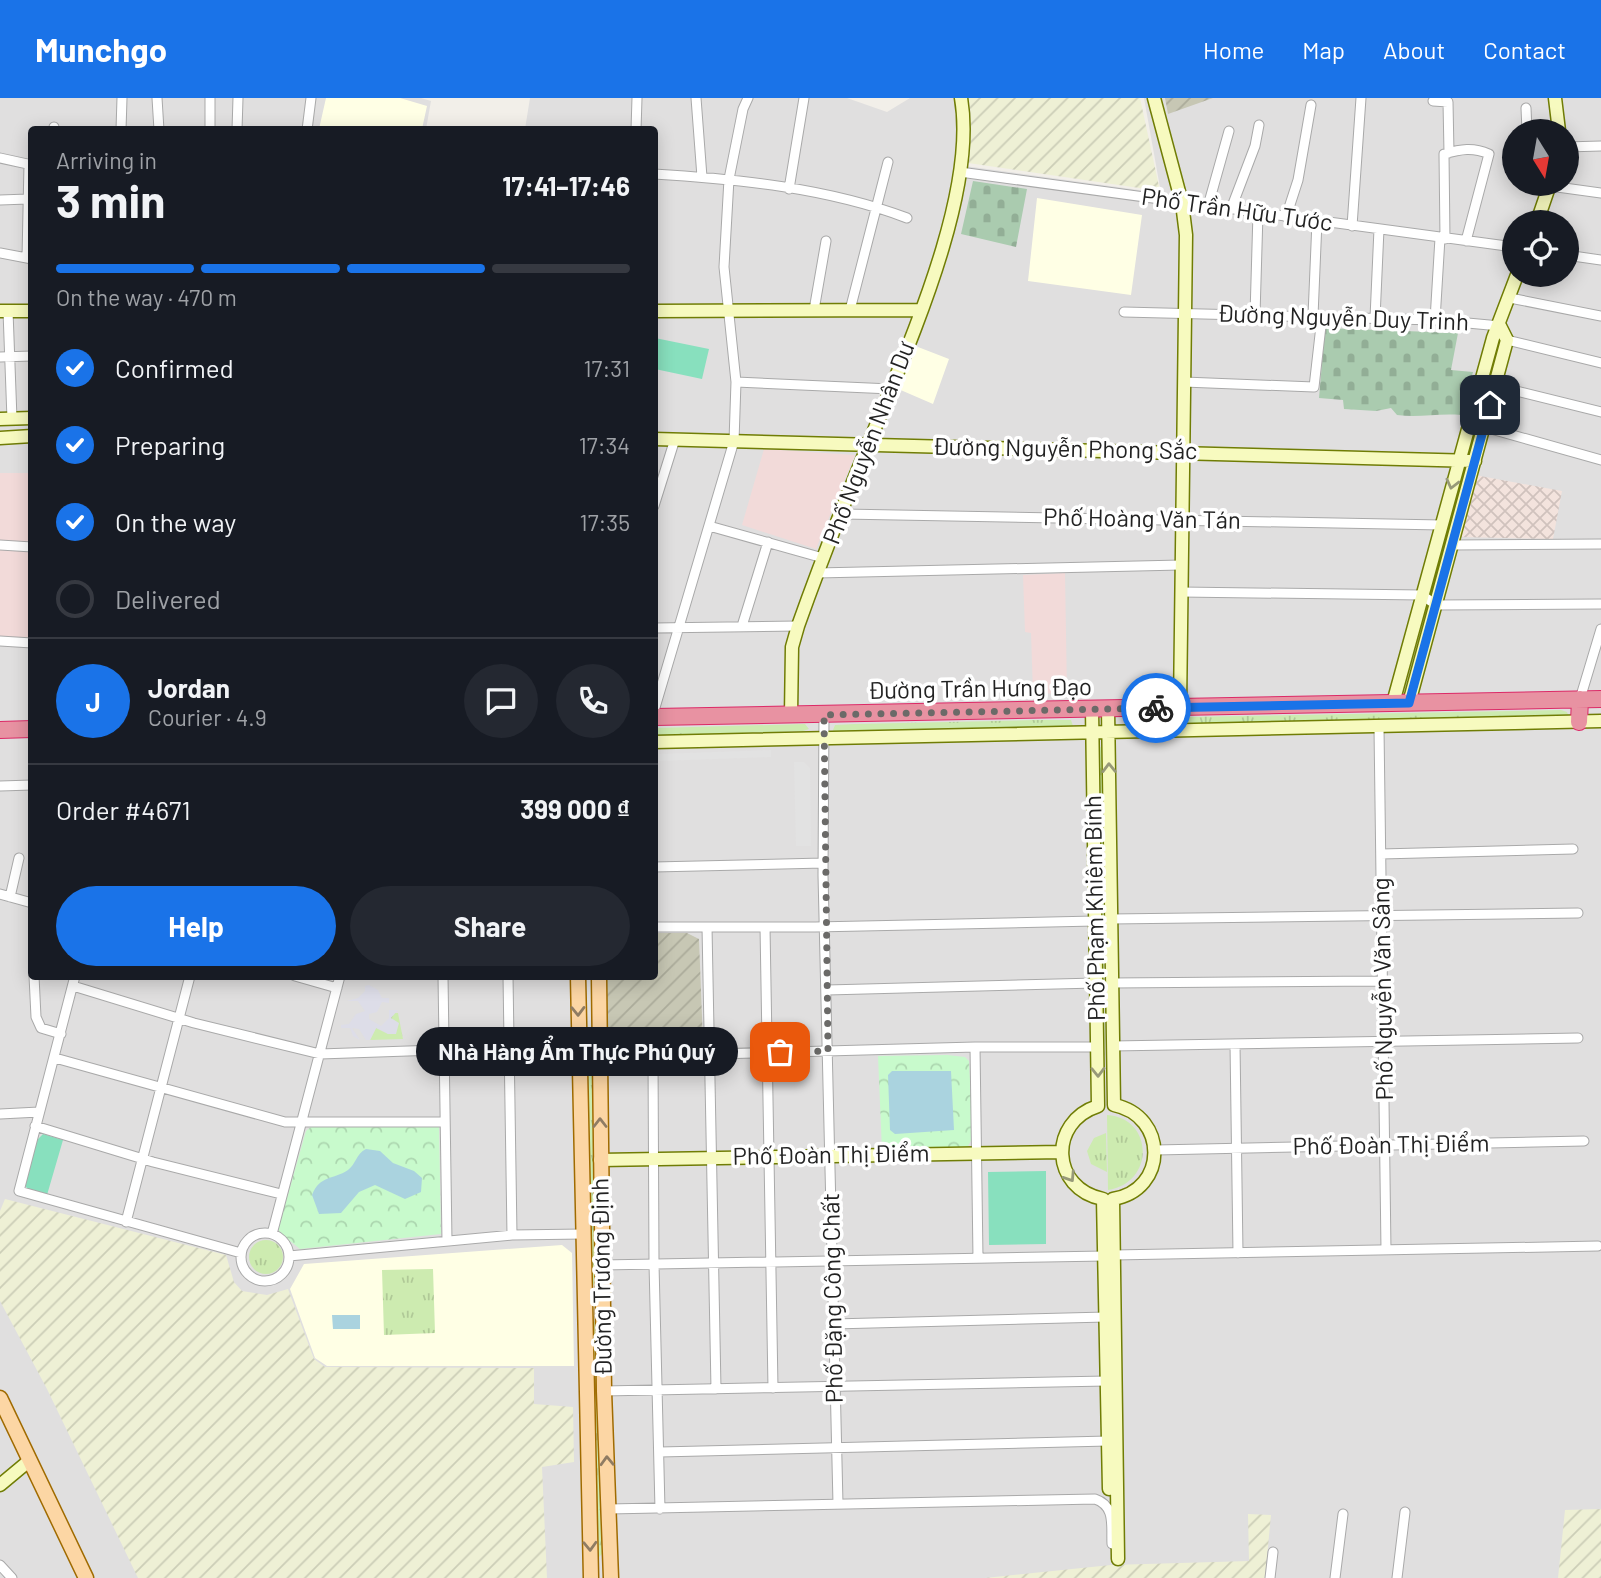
<!DOCTYPE html>
<html lang="en">
<head>
<meta charset="utf-8">
<style>
  :root { --surface:#171b24; --page:#242831; --text:#f1f3f6; --muted:#9ea1a6; --line:#363941; --accent:#1a73e8 }
  body { margin:0; font-family:Barlow,sans-serif; background:var(--page); color:var(--text); height:100vh; display:flex; flex-direction:column; font-size:26px; white-space:nowrap }
  * { box-sizing:border-box; margin:0 }
  p { font-size:23px; color:var(--muted) }
  .icon { flex:none; width:38px; height:38px; fill:none; stroke:currentColor; stroke-width:2; stroke-linecap:round; stroke-linejoin:round }
  .map { position:relative; flex:1; overflow:hidden }
  .details { position:absolute; left:28px; top:28px; width:630px; height:854px; display:flex; flex-direction:column; background:var(--surface); border-radius:7px; box-shadow:0 4px 18px #0003 }
  .details>* { flex:none }
  .needle { width:46px; rotate:169deg }
  .controls { position:absolute; left:1502px; top:21px; display:grid; gap:14px }
  .controls a { display:grid; place-items:center; width:77px; height:77px; border-radius:50%; background:var(--surface); box-shadow:0 4px 18px #0003; font-size:35px }
  .pin { position:absolute; display:grid; place-items:center; width:60px; height:60px; color:#fff; margin:-30px; border-radius:14px; box-shadow:0 4px 10px #0006 }
  .courier { position:absolute; display:grid; place-items:center; width:70px; height:70px; margin:-35px; border:5px solid #1a73e8; border-radius:50%; background:#fff; color:#222; box-shadow:0 2px 9px #0007 }
  .bubble { position:absolute; height:49px; border-radius:24px; background:var(--surface); box-shadow:0 4px 18px #0003; font-size:23px; font-weight:700; line-height:49px; text-align:center }
  .summary em { font-style:normal; font-weight:700 }
  .summary div { display:flex; flex-direction:column-reverse }
  .summary { display:flex; align-items:center; justify-content:space-between; height:119px; padding:0 28px }
  h1 { font-size:46px; font-weight:700; line-height:52px }
  .bar { display:grid; grid-template-columns:repeat(4,1fr); gap:10px 7px; align-content:center; height:84px; padding:0 28px }
  .bar i { height:9px; border-radius:5px; background:var(--line) }
  .bar .selected { background:var(--accent) }
  .bar p { grid-column:span 4 }
  .line { display:flex; align-items:center; gap:18px; padding:0 28px; border-top:2px solid var(--line) }
  .line div { flex:1 }
  .round { display:grid; place-items:center; flex:none; width:74px; height:74px; border-radius:37px; background:var(--page) }
  ol { padding:0 28px; list-style:none }
  li { display:flex; align-items:center; gap:21px; height:77px }
  li p { margin-inline-start:auto }
  li .icon { padding:7px; border-radius:50%; background:var(--accent); color:#fff; stroke-width:4 }
  li:last-child { color:var(--muted) }
  li i { width:38px; height:38px; border:4px solid var(--line); border-radius:50% }
  .cta { display:flex; gap:14px; margin-top:auto; padding:14px 28px }
  .cta a { flex:1; height:80px; border-radius:42px; background:var(--accent); color:#fff; font-size:28px; font-weight:700; line-height:80px; text-align:center }
  .cta a+a { background:var(--page); color:var(--text) }
  header { display:flex; align-items:center; gap:42px; box-sizing:border-box; height:98px; padding:0 35px; background:var(--accent); color:#fff }
  header strong { font-size:33px }
  nav { display:flex; gap:38px; margin-inline-start:auto; font-size:24px }
  .map>svg:first-child { display:block }
  .residential { fill:#e0dfdf; fill-rule:evenodd }
  .commercial { fill:#f2dad9 }
  .education { fill:#ffffe5 }
  .military { fill:url(#military-cross-hatch) }
  .construction { fill:url(#construction-furrows) }
  .farmland { fill:url(#farmland-furrows) }
  .grass { fill:url(#grass-tufts) }
  .cemetery { fill:url(#cemetery-stones) }
  .park { fill:url(#park-crowns) }
  .pitch { fill:#88e0be }
  .parking { fill:#e2e2e2 }
  .plaza { fill:#dddde8 }
  .water { fill:#aad3df }
  .lines { fill:none; stroke-linecap:round; stroke-linejoin:round }
  .street-casing { stroke:#a9a9a9; stroke-width:11 }
  .secondary-casing { stroke:#707d05; stroke-width:15 }
  .primary-casing { stroke:#a06b00; stroke-width:17 }
  .highway-casing { stroke:#dc2a67; stroke-width:18 }
  .street { stroke:#fff; stroke-width:9 }
  .secondary { stroke:#f7fabf; stroke-width:12 }
  .primary { stroke:#fcd6a4; stroke-width:14 }
  .highway { stroke:#e892a2; stroke-width:16 }
  .oneway { stroke:#979978 }
  .oneway2 { stroke:#8f7c63 }
  .done { stroke:#6b6a68; stroke-width:7; stroke-dasharray:0 12.6 }
  .route { stroke:#1a73e8; stroke-width:9 }
  .labels { text-anchor:middle; stroke-width:7; stroke-linejoin:round; paint-order:stroke }
  .street-label { font-size:24px; fill:#222; stroke:#fff }
</style>
</head>
<body>
<header>
<strong>Munchgo</strong>
<nav><a>Home</a><a>Map</a><a>About</a><a>Contact</a></nav>
</header>
<div class="map">
<svg width="1601" height="1480" viewBox="0 0 1601 1480">
  <defs>
    <pattern id="military-cross-hatch" width="8" height="8" patternUnits="userSpaceOnUse" patternTransform="scale(1.75)"><rect width="8" height="8" fill="#f3e3dd"/><path d="M0 0l8 8M0 8l8-8" fill="none" stroke="#d0c2bd"/></pattern>
    <pattern id="construction-furrows" width="10" height="10" patternUnits="userSpaceOnUse" patternTransform="scale(1.75)"><rect width="10" height="10" fill="#c7c7b4"/><path d="M-1 1l2-2M0 10L10 0M9 11l2-2" fill="none" stroke="#abab9a"/></pattern>
    <pattern id="farmland-furrows" width="10" height="10" patternUnits="userSpaceOnUse" patternTransform="scale(1.75)"><rect width="10" height="10" fill="#eef0d5"/><path d="M-1 1l2-2M0 10L10 0M9 11l2-2" fill="none" stroke="#ccceb7"/></pattern>
    <pattern id="grass-tufts" width="24" height="20" patternUnits="userSpaceOnUse" patternTransform="scale(1.75)"><rect width="24" height="20" fill="#cdebb0"/><path d="M3 7l-1-3M5 7V3M7 7l1-3M15 17l-1-3M17 17v-4M19 17l1-3" fill="none" stroke="#b0c997"/></pattern>
    <pattern id="cemetery-stones" width="16" height="16" patternUnits="userSpaceOnUse" patternTransform="scale(1.75)"><rect width="16" height="16" fill="#aacbaf"/><path d="M2 7V4a2 2 0 0 1 4 0v3zM10 15v-3a2 2 0 0 1 4 0v3z" fill="#92ae96"/></pattern>
    <pattern id="park-crowns" width="20" height="18" patternUnits="userSpaceOnUse" patternTransform="scale(1.75)"><rect width="20" height="18" fill="#c8facc"/><path d="M2 6a3 3 0 1 1 6 0M12 15a3 3 0 1 1 6 0" fill="none" stroke="#acd6af"/></pattern>
  </defs>
  <rect width="100%" height="100%" fill="#f2efe9"/>
  <path class="residential" d="M0,0h421l10,3 -5,28 -394,1v846h622v-846l-129,-1 5,-31h317l40,14 23,-14h58l-3,68 196,27 -17,-95h457v1480h-1601zM1514,33h52v53h-52zM1514,124h52v53h-52z"/>
  <path class="commercial" d="M764,351l91,6 -39,94 -74,-24z
    M0,375h31v165l-31,-1z
    M1065,475l2,120 -34,1 -2,-61 -6,-1 -2,-57z"/>
  <path class="education" d="M326,0h74l27,8 -5,23h-103z
    M1037,100l105,17 -11,80 -103,-14z
    M918,249l31,12 -16,45 -37,-16z
    M562,1147l10,8 2,113h-247l-12,-8 -25,-69 14,-25z"/>
  <path class="military" d="M1475,377l87,16 -9,48 -94,-2z"/>
  <path class="construction" d="M1165,0h48l-45,16z
    M655,835h32l12,6 4,103 -6,7 -83,3 -7,-5 -1,-70 48,-1z"/>
  <path class="farmland" d="M968,0h172l20,93 -192,-28 3,-50z
    M5,1101l221,56 8,27 8,9 25,4 21,-6 26,70 11,8 209,1v36l39,3 1,55 -32,5 5,111h-409l-91,-189 -47,-88v-90z
    M1601,1411v69h-43l7,-68z
    M1248,1416l23,1 -6,63h-280l126,-13 138,-4z"/>
  <path class="grass" d="M1561,612l6,2 2,5 -439,12 -1,-5 2,-6z
    M1035,622h36l2,6 -239,6 -1,-2 2,-5 19,-1z
    M805,626l4,5 -6,2 -148,5v-8z
    M1101,649l1,4 3,337 -7,-340z
    M392,915h6l5,26 -33,1 6,-12h6l6,6z
    M592,957l5,228 -4,2 -2,-4 -4,-223z
    M1107,1017c47,3 48,68 1,75z
    M1106,1035l1,39 -16,-8 -4,-13 7,-13z
    M249 1159a17 17 0 1 1 34 0a17 17 0 1 1-34 0Z
    M433,1171l2,64 -51,2 -2,-65z
    M595,1223l4,11 4,221 -4,4 -8,-232z"/>
  <path class="cemetery" d="M973,83l54,8 -11,58 -55,-13z
    M1325,230l133,5 -7,37 22,2 -12,43c-23,-2 -42,3 -64,0l-6,-7 -15,3 -32,-2 -1,-9 -24,-2z"/>
  <path class="park" d="M947,957l18,2 4,4 4,76 -6,11 -85,3 -4,-95z
    M312,1028h127l2,108 -141,15 -21,-17v-6l27,-95z"/>
  <path class="pitch" d="M655,240l54,11 -7,30 -47,-10z
    M43,1036l20,6 -16,55 -19,-5 -3,-5 11,-44z
    M1046,1073v73l-57,1 -1,-73z"/>
  <path class="parking" d="M771,652v7l-112,4v-7z
    M794,664h10l6,6 1,78h-15z"/>
  <path class="plaza" d="M369,887l9,5 4,8h7v5l-7,-1 -5,10 -8,2v5l12,7 8,-8v-8h9l-7,8 8,5 -3,11h-8l-12,-6 -6,12h-4l-7,-11 -7,-1 8,12 -7,-4 -3,-8h-9v-3l8,-1 7,-10 9,-3 -7,-10h-11l11,-3 7,-7v-5z"/>
  <path class="water" d="M892,973h59l3,59 -59,4 -5,-4 -2,-55z
    M366,1051l14,2 13,12 21,8 8,7 -1,14 -16,7 -30,-14 -16,7 -18,21 -22,1 -7,-19c8,-20 21,-15 36,-25 8,-6 8,-16 18,-21z
    M332,1217h28v14h-27z"/>
  <g class="lines">
    <g class="street-casing">
      <path id="street" d="M157,0l2,32
        M696,0l6,79
        M1433,3l15,1 1,51
        M1526,10l1,23
        M54,32v-3
        M121,32l1,-32
        M210,32v-32
        M237,32l1,-32
        M307,32l4,-32
        M636,32l1,-32
        M1566,49l35,-1
        M0,60l32,7
        M960,74l554,75
        M654,76c84,5 174,14 253,44
        M1550,88l51,7
        M789,91l15,-91
        M0,102l28,-1
        M1208,108l21,-75
        M1231,111l24,-63 4,-21
        M1286,119l12,-37 13,-75
        M1352,128l9,-128
        M1445,141l-1,-85c17,-5 29,-7 45,0l-23,87
        M0,155l32,6
        M1566,157l35,5
        M27,160l2,-94
        M1510,200l91,18
        M814,212l12,-69
        M850,212l38,-148
        M8,213l4,108
        M1124,214l311,8 65,6
        M1255,217l3,-102
        M1313,218l4,-95
        M1375,220l4,-89
        M1435,222l5,-82
        M1507,242l94,23
        M0,259l32,-1
        M736,284l155,7
        M1184,284l130,5 8,-70
        M1496,288l105,26
        M1484,329l117,33
        M654,408l21,-67
        M843,416l599,11
        M709,428l114,32
        M0,447l32,2
        M1452,447l149,-1
        M817,475l364,-8
        M1181,494l241,3 14,10 165,-1
        M742,528l26,-84
        M654,530l144,-2
        M0,543l32,2
        M1580,601l21,-70
        M654,613l80,-270 2,-59 -12,-115 5,-88 14,-70 5,-11
        M824,617l-1,160 15,629
        M1379,630l7,522
        M0,688l32,-1
        M1381,756l192,-5
        M654,769l169,-4
        M0,796l32,9
        M10,799l9,-39
        M1111,821l467,-6
        M654,829h161l280,-6
        M707,829l9,462
        M765,829l8,461
        M34,878l2,41 5,11 20,6
        M75,878l-56,215 222,62
        M295,878l42,12
        M443,878l4,265
        M508,878l4,259
        M1112,885l270,-2
        M73,888l121,37 126,31 259,-9
        M827,892l269,-7
        M1235,946l3,209
        M1113,948l465,-8
        M975,949l3,211
        M653,958l1,208 6,245
        M600,959l375,-10h122
        M55,960l230,64h160
        M0,1016l39,-2
        M35,1028l118,36 128,32
        M1156,1052l428,-9
        M126,1124l64,-246
        M241 1159a24 24 0 1 1 48 0a24 24 0 1 1-48 0Z
        M272,1136l68,-258
        M1114,1157l484,-9
        M289,1158l223,-21 71,-1
        M602,1167l503,-9
        M833,1226l273,-7
        M604,1293l503,-10
        M660,1354l448,-11
        M609,1411l486,-10c21,7 16,27 17,45
        M0,1467l12,13
        M1270,1480l3,-26
        M1335,1480l8,-64
        M1397,1480l8,-66"/>
    </g>
    <g class="secondary-casing">
      <path id="secondary" d="M1154,0l28,105 4,32 -6,472
        M1555,0l4,33
        M1537,124l13,-38
        M0,213h32
        M654,213l267,-1
        M0,321l32,-1
        M0,340l32,-2
        M654,341l821,22
        M1393,605l100,-365 24,-63
        M1409,605l98,-363 -7,-14
        M1092,611l6,397c-50,16 -47,83 5,93l6,290
        M1108,611l6,396c54,11 54,85 -1,94l5,360
        M791,617l1,-68 6,-21c22,-62 46,-123 71,-183 36,-91 109,-248 92,-345
        M654,644l947,-21
        M600,1062l461,-8
        M0,1387l30,-25"/>
    </g>
    <g class="primary-casing">
      <path id="primary" d="M578,878l13,602
        M599,878l5,415 7,187
        M0,1300l86,180"/>
    </g>
    <g class="highway-casing">
      <path id="highway" d="M654,619l947,-18
        M1579,624l1,-23
        M0,632l32,-1"/>
    </g>
    <use href="#street" class="street"/>
    <use href="#secondary" class="secondary"/>
    <use href="#primary" class="primary"/>
    <use href="#highway" class="highway"/>
  </g>
  <defs><path id="oneway-chevron" d="M-2-3.5L2.5 0L-2 3.5" fill="none" stroke-width="1.6" stroke-linecap="round" stroke-linejoin="round" transform="scale(1.75)"/></defs>
  <g class="oneway">
    <use href="#oneway-chevron" transform="translate(1452 386) rotate(104)"/>
    <use href="#oneway-chevron" transform="translate(1109 670) rotate(-91)"/>
    <use href="#oneway-chevron" transform="translate(1098 974) rotate(89)"/>
    <use href="#oneway-chevron" transform="translate(1070 1079) rotate(57)"/>
  </g>
  <g class="oneway2">
    <use href="#oneway-chevron" transform="translate(578 913) rotate(89)"/>
    <use href="#oneway-chevron" transform="translate(600 1025) rotate(-90)"/>
    <use href="#oneway-chevron" transform="translate(607 1363) rotate(-92)"/>
    <use href="#oneway-chevron" transform="translate(590 1448) rotate(88)"/>
  </g>
  <g class="lines">
    <path class="done" d="M780,954l48,-1 -4,-336 332,-7"/>
    <path class="route" d="M1156,610l253,-5 81,-298"/>
  </g>
  <g class="labels">
    <g class="street-label">
      <text transform="translate(1237 112) rotate(8)" y="8">Phố Trần Hữu Tước</text>
      <text transform="translate(1343 220) rotate(2)" y="8">Đường Nguyễn Duy Trinh</text>
      <text transform="translate(869 345) rotate(-69)" y="8">Phố Nguyễn Nhân Dư</text>
      <text transform="translate(1065 351) rotate(1)" y="8">Đường Nguyễn Phong Sắc</text>
      <text transform="translate(1142 421) rotate(1)" y="8">Phố Hoàng Văn Tán</text>
      <text transform="translate(980 591) rotate(-1)" y="8">Đường Trần Hưng Đạo</text>
      <text transform="translate(1095 810) rotate(-91)" y="8">Phố Phạm Khiêm Bính</text>
      <text transform="translate(1383 891) rotate(-91)" y="8">Phố Nguyễn Văn Sảng</text>
      <text transform="translate(1391 1047) rotate(-1)" y="8">Phố Đoàn Thị Điểm</text>
      <text transform="translate(831 1057) rotate(-1)" y="8">Phố Đoàn Thị Điểm</text>
      <text transform="translate(602 1179) rotate(-91)" y="8">Đường Trương Định</text>
      <text transform="translate(833 1200) rotate(-91)" y="8">Phố Đặng Công Chất</text>
    </g>
  </g>
</svg>
<div class="controls">
<a><svg class="needle" viewBox="-14 -14 28 28"><path d="M0-13l5 13h-10z" fill="#e53935"/><path d="M0 13l5-13h-10z" fill="#9ea1a6"/></svg></a>
<a><svg class="icon" aria-label="locate" viewBox="0 0 24 24"><circle cx="12" cy="12" r="6"/><path d="M12 2v4M12 18v4M2 12h4M18 12h4"/></svg></a>
</div>
<div class="pin" style="left:780px;top:954px;background:#ea580c"><svg class="icon" aria-label="bag" viewBox="0 0 24 24"><path d="M5 8h14l-1 12H6zM9 8a3 3 0 0 1 6 0"/></svg></div>
<div class="pin" style="left:1490px;top:307px;background:#1f2937"><svg class="icon" aria-label="home" viewBox="0 0 24 24"><path d="M3 11l9-7 9 7M6 9v11h12V9"/></svg></div>
<div class="courier" style="left:1156px;top:610px"><svg class="icon" aria-label="bike" viewBox="0 0 24 24"><circle cx="6" cy="16" r="4"/><circle cx="18" cy="16" r="4"/><path d="M6 16l4-8h5l3 8M10 8l3 8H6M13 5h3"/></svg></div>
<div class="bubble" style="left:416px;top:929px;width:322px">Nhà Hàng Ẩm Thực Phú Quý</div>
<section class="details">
<div class="summary"><div><h1>3 min</h1><p>Arriving in</p></div><em>17:41–17:46</em></div>
<div class="bar"><i class="selected"></i><i class="selected"></i><i class="selected"></i><i></i><p>On the way · 470 m</p></div>
<ol>
<li><svg class="icon" aria-label="check" viewBox="0 0 24 24"><path d="M5 12l5 5 9-10"/></svg>Confirmed<p>17:31</p></li>
<li><svg class="icon" aria-label="check" viewBox="0 0 24 24"><path d="M5 12l5 5 9-10"/></svg>Preparing<p>17:34</p></li>
<li><svg class="icon" aria-label="check" viewBox="0 0 24 24"><path d="M5 12l5 5 9-10"/></svg>On the way<p>17:35</p></li>
<li><i></i>Delivered</li>
</ol>
<div class="line" style="height:126px"><b class="round" style="background:var(--accent);color:#fff">J</b><div><b>Jordan</b><p>Courier · 4.9</p></div><a class="round"><svg class="icon" aria-label="chat" viewBox="0 0 24 24"><path d="M4 5h16v11H9l-5 4z"/></svg></a><a class="round"><svg class="icon" aria-label="phone" viewBox="0 0 24 24"><path d="M5 4h4l2 5-3 2q2 4 5 5l2-3 5 2v4C11 20 4 13 5 4z"/></svg></a></div>
<div class="line" style="height:91px"><div>Order #4671</div><b>399 000 ₫</b></div>
<div class="cta"><a>Help</a><a>Share</a></div>
</section>
</div>
</body>
</html>
